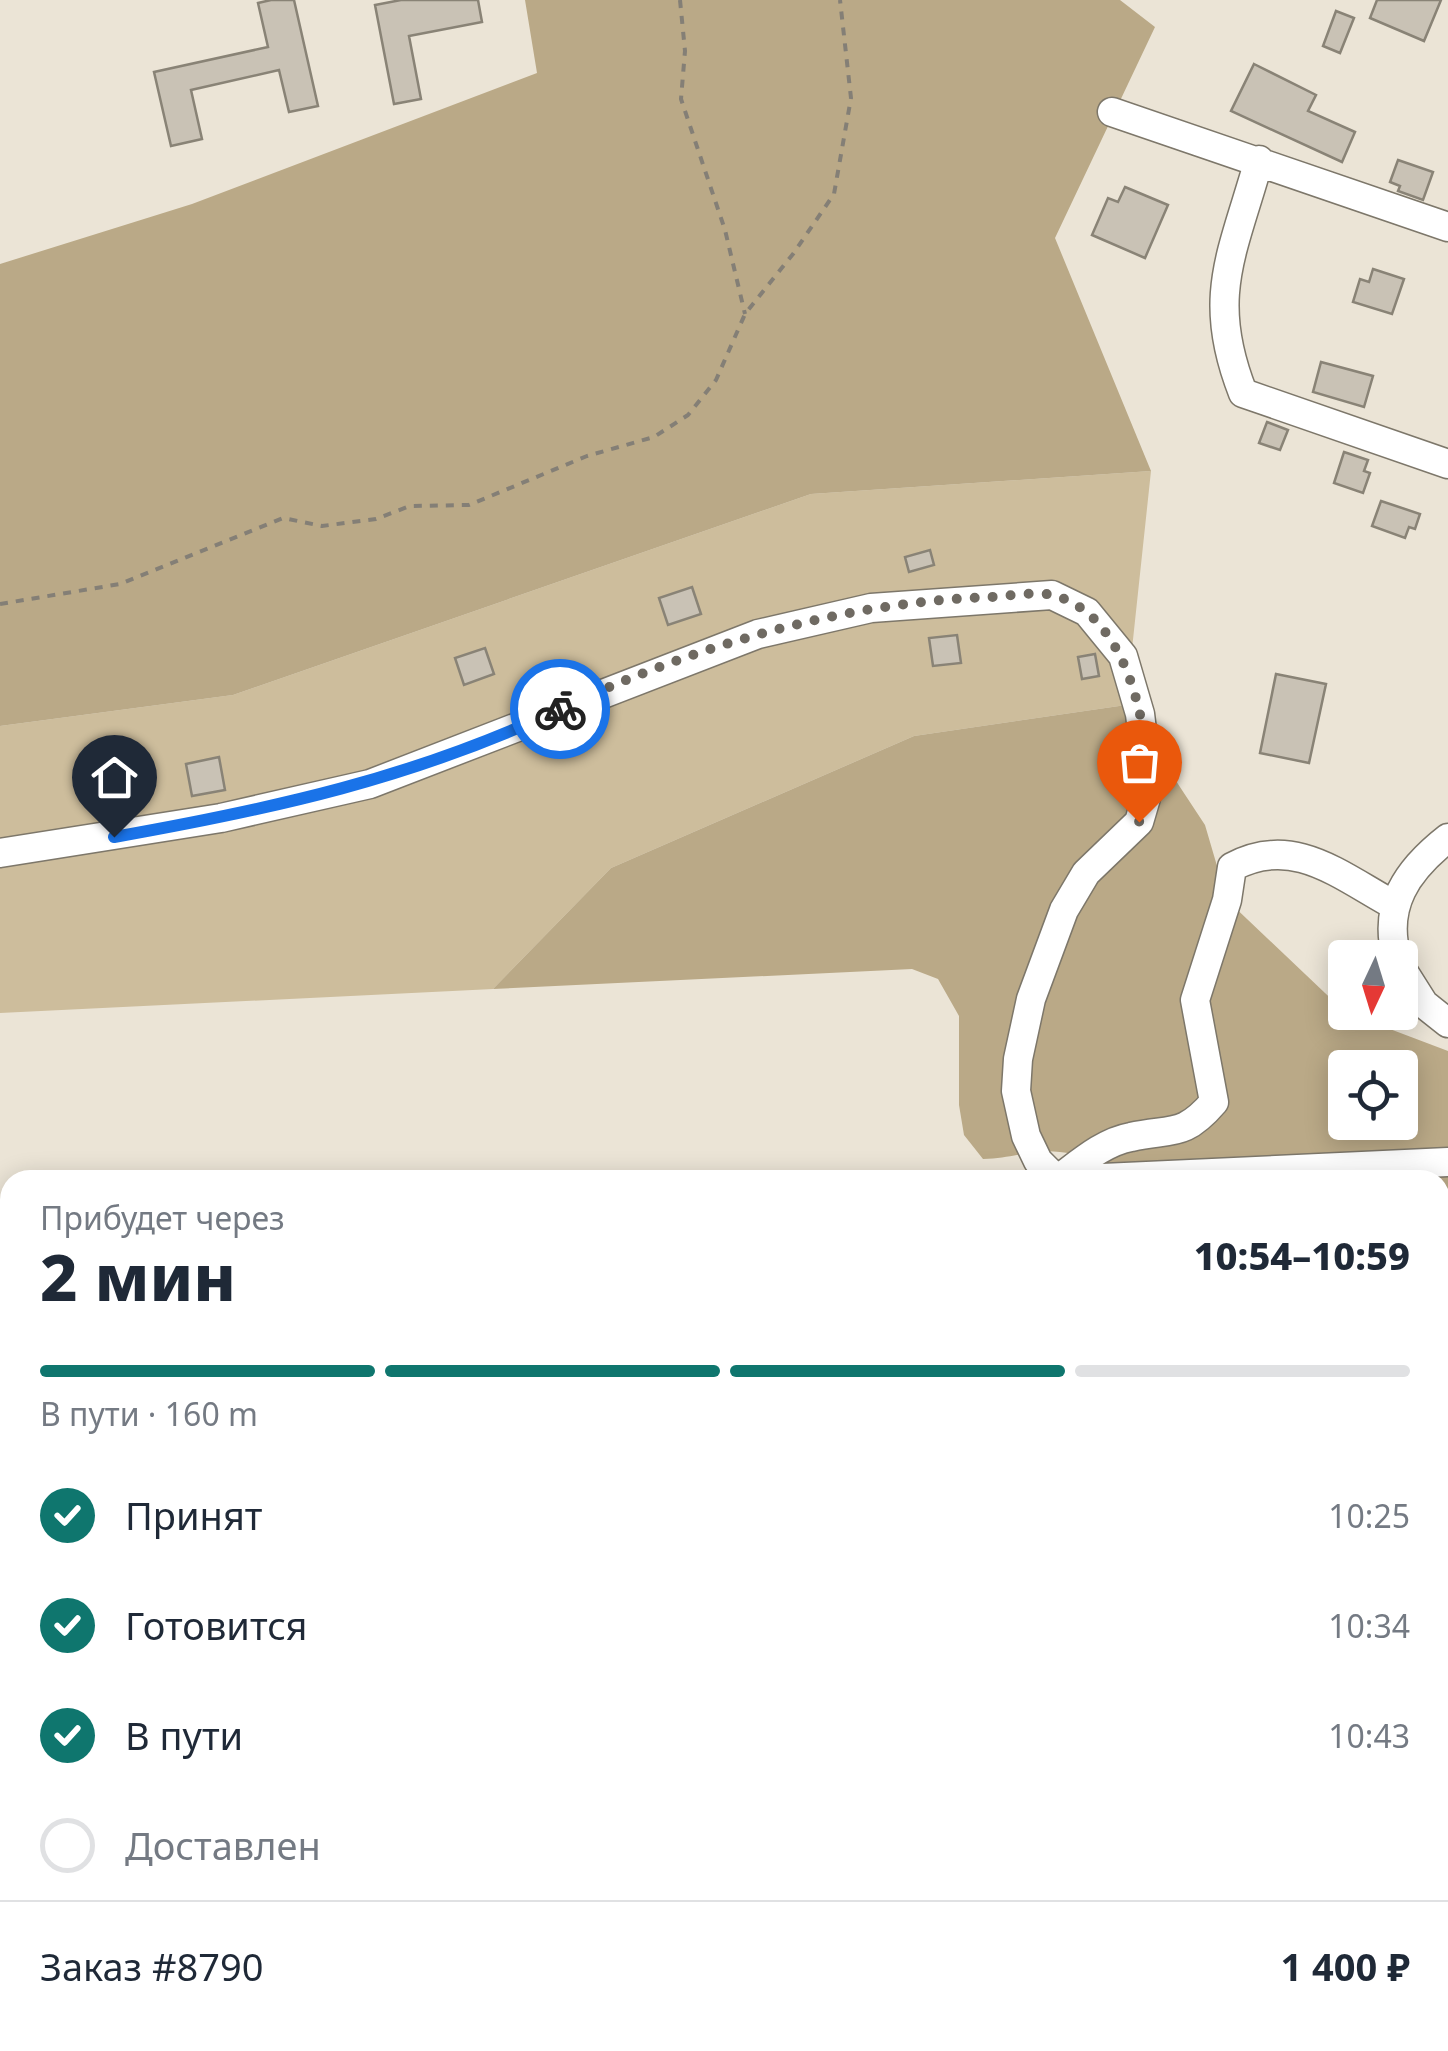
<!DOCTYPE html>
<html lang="ru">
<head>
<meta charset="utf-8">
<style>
  :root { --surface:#fff; --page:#f6f6f7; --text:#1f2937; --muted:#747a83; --line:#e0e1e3; --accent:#0f766e }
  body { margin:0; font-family:"Noto Sans",sans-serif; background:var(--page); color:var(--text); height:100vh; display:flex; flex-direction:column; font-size:38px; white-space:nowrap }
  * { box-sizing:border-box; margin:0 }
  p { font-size:32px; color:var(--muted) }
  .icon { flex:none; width:55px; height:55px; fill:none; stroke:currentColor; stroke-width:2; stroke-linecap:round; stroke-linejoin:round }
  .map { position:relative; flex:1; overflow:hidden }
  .drawer { position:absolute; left:0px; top:1170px; width:1450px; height:882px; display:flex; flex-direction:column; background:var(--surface); border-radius:30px 30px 0 0; box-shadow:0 5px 25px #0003 }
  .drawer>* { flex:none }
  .needle { width:65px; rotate:184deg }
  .tools { position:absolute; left:1328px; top:940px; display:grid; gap:20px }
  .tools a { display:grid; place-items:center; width:90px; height:90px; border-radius:10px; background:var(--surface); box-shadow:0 5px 25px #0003; font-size:50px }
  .pin { position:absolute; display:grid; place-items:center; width:85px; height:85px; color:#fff; margin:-102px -42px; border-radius:50% 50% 50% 0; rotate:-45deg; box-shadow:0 0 10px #0007 }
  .pin .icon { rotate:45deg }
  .courier { position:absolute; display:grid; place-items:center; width:100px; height:100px; margin:-50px; border:8px solid #1a73e8; border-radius:50%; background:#fff; color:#222; box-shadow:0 2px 12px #0007 }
  .summary em { font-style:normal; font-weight:800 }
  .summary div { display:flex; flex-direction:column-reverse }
  .summary { display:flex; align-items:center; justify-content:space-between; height:170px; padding:0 40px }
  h1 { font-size:65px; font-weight:800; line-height:75px }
  .bar { display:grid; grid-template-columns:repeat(4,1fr); gap:15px 10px; align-content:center; height:120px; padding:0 40px }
  .bar i { height:12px; border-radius:8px; background:var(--line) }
  .bar .on { background:var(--accent) }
  .bar p { grid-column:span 4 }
  .line { display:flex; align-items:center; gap:25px; padding:0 40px; border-top:2px solid var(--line) }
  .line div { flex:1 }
  ol { padding:0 40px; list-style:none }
  li { display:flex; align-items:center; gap:30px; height:110px }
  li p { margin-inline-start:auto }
  li .icon { padding:10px; border-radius:50%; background:var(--accent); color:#fff; stroke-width:4 }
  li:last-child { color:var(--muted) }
  li i { width:55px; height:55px; border:5px solid var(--line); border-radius:50% }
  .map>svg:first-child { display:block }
  .green { fill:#cdbd9c }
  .forest { fill:#baa987; fill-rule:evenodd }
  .building { fill:#c9c2b5; stroke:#898376; stroke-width:2.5 }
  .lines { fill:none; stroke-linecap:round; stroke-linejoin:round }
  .minor-casing { stroke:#7d776a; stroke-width:31 }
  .path { stroke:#847f76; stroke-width:4; stroke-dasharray:8 8; stroke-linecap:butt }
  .minor { stroke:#fff; stroke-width:28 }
  .done { stroke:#6f6a62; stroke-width:10; stroke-dasharray:0 18 }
  .route { stroke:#1a73e8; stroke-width:12 }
</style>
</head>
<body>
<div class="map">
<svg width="1448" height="2051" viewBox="0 0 1448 2051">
  <rect width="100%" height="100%" fill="#ebe4d6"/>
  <path class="green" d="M1151,471l-25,234 -212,31 -303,132 -118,121 -493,24v-287l233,-31 578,-201z"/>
  <path class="forest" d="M525,0h595l35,27 -100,211 96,233 -340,23 -578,201 -233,31v-462l192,-60 345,-131z
    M1126,705l79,120 22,75 118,112 103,39v931l-8,4v-806h-359l-8,-26c-38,-8 -53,4 -90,5l-19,-24 -5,-30v-89l-21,-37 -26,-10 -419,20 118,-121 303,-132zM1345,1068h55v54h-55z
    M0,1924h10v118l1323,1 -17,8h-1316z"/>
  <path class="building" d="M271,0h23l24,106 -29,6 -10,-42 -88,20 11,49 -31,7 -17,-74 114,-25 -10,-44z
    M401,0h77l4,22 -73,14 12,63 -27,5 -19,-99z
    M1377,0h64l-17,41 -54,-23z
    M1336,11l18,7 -14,35 -17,-7z
    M1254,64l62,31 -8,16 47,21 -13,30 -111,-51z
    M1398,160l35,12 -10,28 -25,-9 2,-5 -10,-4z
    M1125,187l43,18 -23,53 -53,-23 16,-37 10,4z
    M1373,269l31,10 -12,35 -39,-12 7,-23 9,3z
    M1321,362l52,14 -9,31 -51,-15z
    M1267,422l21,8 -8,20 -21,-7z
    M1344,452l24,8 -4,11 6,2 -7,20 -29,-10z
    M1381,501l39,13 -5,15 -6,-2 -4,11 -33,-12z
    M930,550l4,15 -25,7 -4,-15z
    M692,587l9,27 -33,11 -9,-27z
    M957,635l4,28 -28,3 -4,-28z
    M485,648l9,26 -30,11 -9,-27z
    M1095,654l4,22 -17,3 -4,-22z
    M1276,674l50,10 -17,79 -49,-10z
    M219,757l6,33 -33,6 -6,-32z"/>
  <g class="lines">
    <g class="minor-casing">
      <path id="minor" d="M1112,112l336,115
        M1259,160c-26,93 -54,137 -16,233l205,71
        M0,853l221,-35 149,-34 388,-150 113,-26 181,-13 35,17 36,44 17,58 6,49v35l-7,24 -53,51 -22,37 -33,89 -13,60 -2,32 10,45 12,25 19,19
        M1397,958c-15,-52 10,-88 51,-120
        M1400,966l24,38 24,19
        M1057,1180c22,-16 46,-38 74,-43 41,-9 52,1 83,-35l-19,-102 32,-100 5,-33c61,-33 107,8 162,38
        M1059,1180l389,-18
        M1440,1226l8,-1
        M0,1280l10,-1
        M0,1427l10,-1
        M0,1639l10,-1"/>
    </g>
    <path class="path" d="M680,0l5,51 -4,48 44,131 20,84
      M0,604l120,-20 163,-66 39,8 54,-7 34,-13 59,-1 118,-49 67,-19 34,-22 28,-35 29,-66 48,-60 41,-60 17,-96 -11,-98"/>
    <use href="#minor" class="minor"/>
  </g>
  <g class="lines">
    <path class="done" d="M560,709c134,-63 283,-107 431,-112 19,-1 43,-6 61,-2 47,11 71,59 83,100 12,41 16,87 4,127"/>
    <path class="route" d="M114,837c158,-28 300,-59 446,-128"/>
  </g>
</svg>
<div class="tools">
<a><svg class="needle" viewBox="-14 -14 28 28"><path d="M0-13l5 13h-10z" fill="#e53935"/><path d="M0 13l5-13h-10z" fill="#747a83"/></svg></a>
<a><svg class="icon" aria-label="locate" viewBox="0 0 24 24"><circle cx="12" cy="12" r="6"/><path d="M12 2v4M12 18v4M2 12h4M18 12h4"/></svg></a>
</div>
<div class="pin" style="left:1139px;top:822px;background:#ea580c"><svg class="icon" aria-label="bag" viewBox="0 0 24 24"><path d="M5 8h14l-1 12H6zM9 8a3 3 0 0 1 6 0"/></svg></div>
<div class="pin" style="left:114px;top:837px;background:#1f2937"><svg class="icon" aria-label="home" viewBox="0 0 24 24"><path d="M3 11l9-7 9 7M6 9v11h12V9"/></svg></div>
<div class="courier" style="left:560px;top:709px"><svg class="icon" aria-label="bike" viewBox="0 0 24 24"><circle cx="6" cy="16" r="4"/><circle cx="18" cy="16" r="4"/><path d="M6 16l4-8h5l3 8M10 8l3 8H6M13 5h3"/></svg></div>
<section class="drawer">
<div class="summary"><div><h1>2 мин</h1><p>Прибудет через</p></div><em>10:54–10:59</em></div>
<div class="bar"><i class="on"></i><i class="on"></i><i class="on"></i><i></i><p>В пути · 160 m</p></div>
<ol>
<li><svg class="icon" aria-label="check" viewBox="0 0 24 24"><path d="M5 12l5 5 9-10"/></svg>Принят<p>10:25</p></li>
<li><svg class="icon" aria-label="check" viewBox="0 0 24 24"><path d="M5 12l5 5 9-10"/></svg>Готовится<p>10:34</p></li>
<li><svg class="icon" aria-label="check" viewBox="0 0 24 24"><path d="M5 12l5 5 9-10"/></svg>В пути<p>10:43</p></li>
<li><i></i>Доставлен</li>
</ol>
<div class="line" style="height:130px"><div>Заказ #8790</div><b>1 400 ₽</b></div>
</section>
</div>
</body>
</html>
